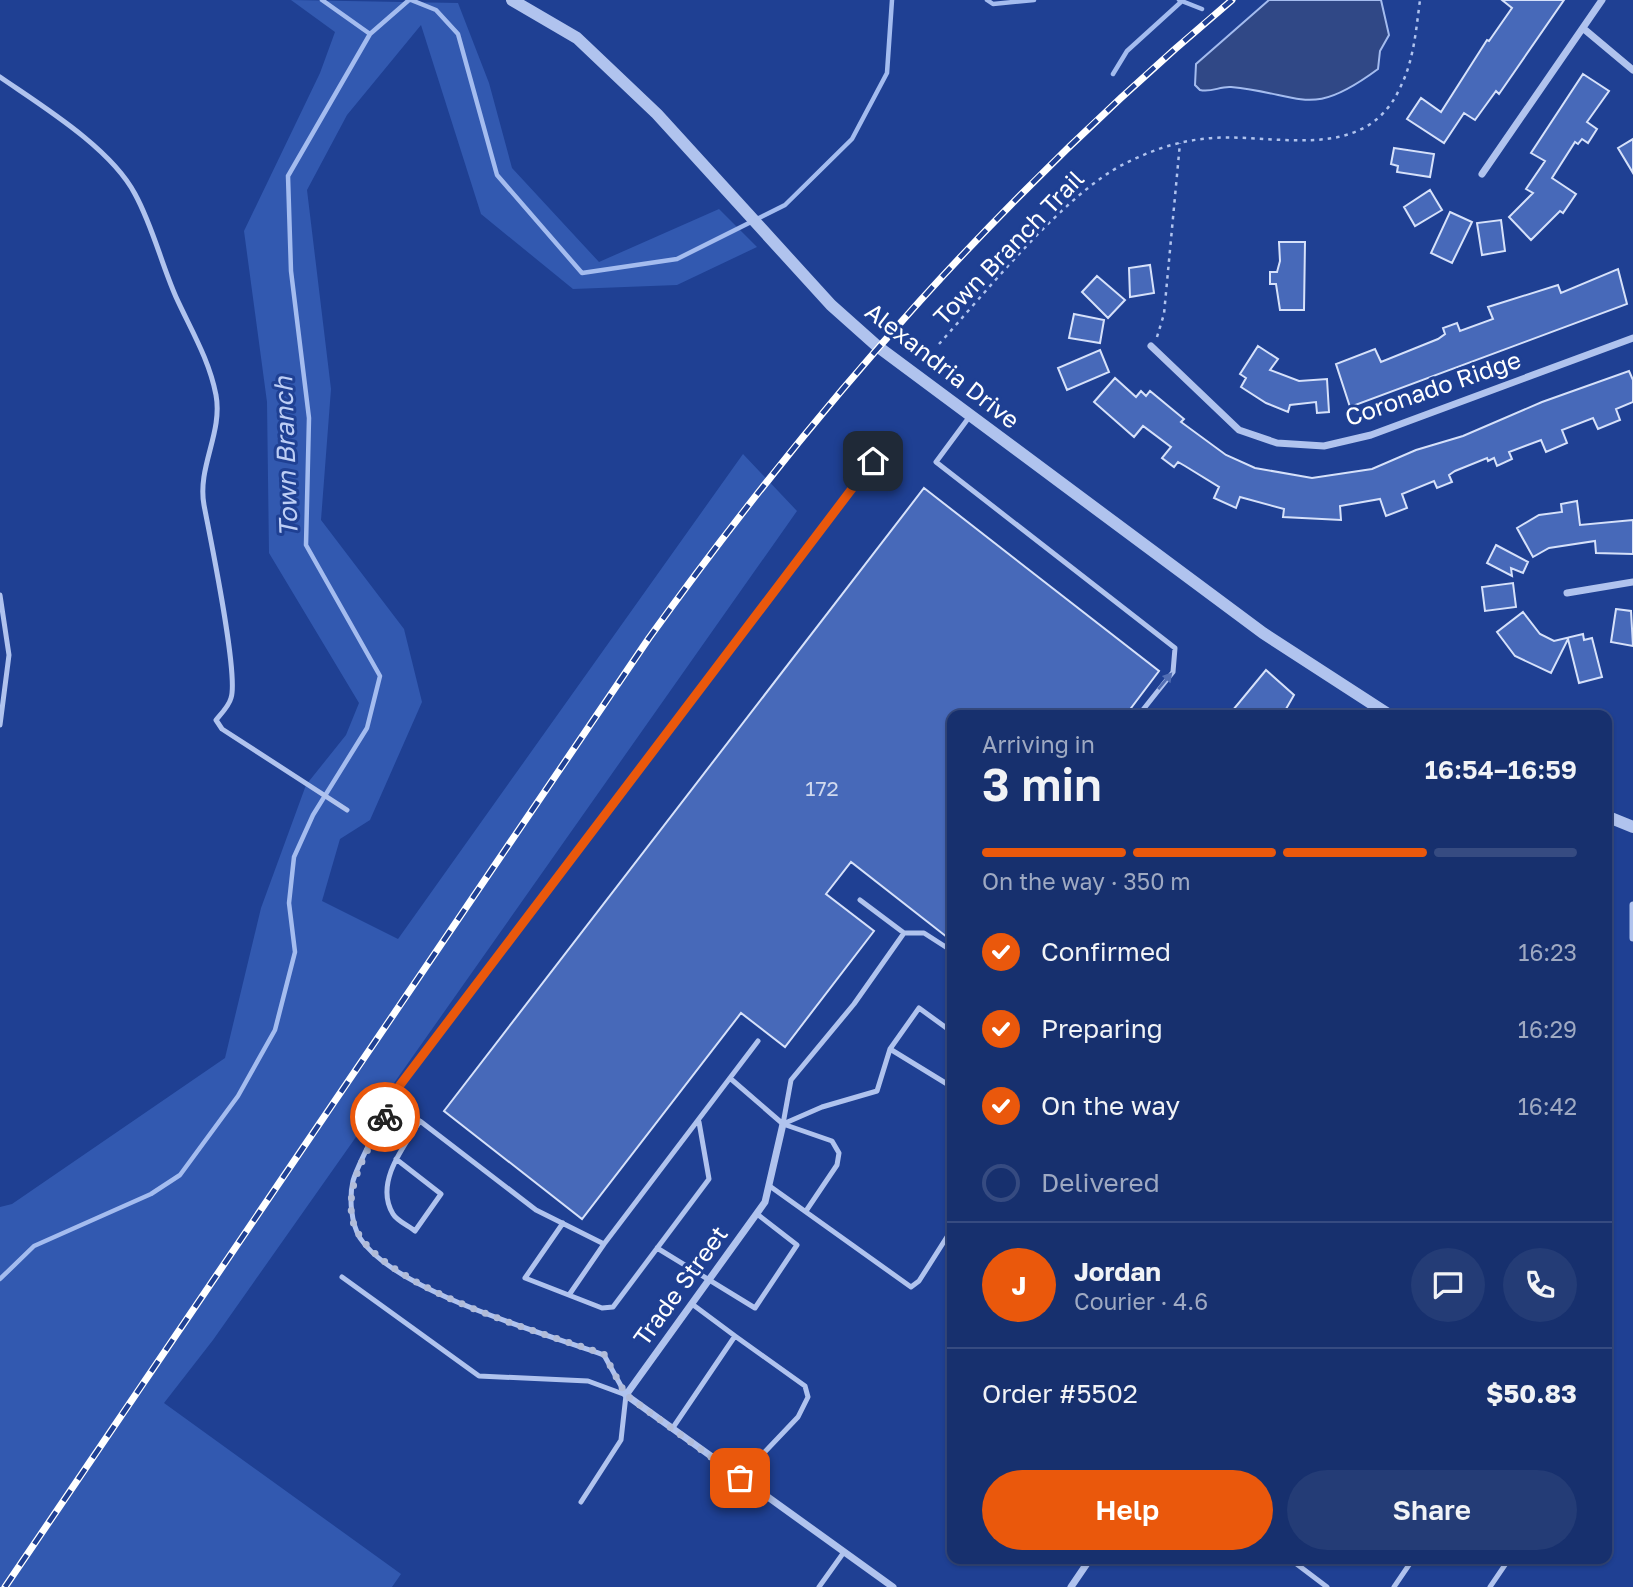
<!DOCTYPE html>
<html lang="en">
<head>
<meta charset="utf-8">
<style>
  :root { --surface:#17306e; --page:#243c76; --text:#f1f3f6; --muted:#9ea9c2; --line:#364b81; --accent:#ea580c }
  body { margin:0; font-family:"Golos Text",sans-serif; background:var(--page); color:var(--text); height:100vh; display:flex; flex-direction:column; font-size:26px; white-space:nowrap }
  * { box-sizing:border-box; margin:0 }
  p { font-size:23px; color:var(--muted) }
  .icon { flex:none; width:38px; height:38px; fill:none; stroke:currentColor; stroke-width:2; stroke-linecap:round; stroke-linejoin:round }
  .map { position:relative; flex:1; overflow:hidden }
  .panel { position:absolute; left:947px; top:710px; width:665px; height:854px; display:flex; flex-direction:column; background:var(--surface); border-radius:14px; box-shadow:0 2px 5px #0004,0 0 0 2px var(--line) }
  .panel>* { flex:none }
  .pin { position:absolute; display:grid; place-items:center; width:60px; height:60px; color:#fff; margin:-30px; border-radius:14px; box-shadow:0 4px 10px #0006 }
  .courier { position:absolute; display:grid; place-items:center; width:70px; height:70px; margin:-35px; border:5px solid #ea580c; border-radius:50%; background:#fff; color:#222; box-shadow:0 2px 9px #0007 }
  .headline em { font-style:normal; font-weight:600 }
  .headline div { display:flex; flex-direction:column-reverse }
  .headline { display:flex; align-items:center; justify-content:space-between; height:119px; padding:0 35px }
  h1 { font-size:46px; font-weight:600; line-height:52px }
  .bar { display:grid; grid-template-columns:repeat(4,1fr); gap:10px 7px; align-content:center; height:84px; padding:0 35px }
  .bar i { height:9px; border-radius:5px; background:var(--line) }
  .bar .active { background:var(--accent) }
  .bar p { grid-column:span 4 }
  .line { display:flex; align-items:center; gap:18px; padding:0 35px; border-top:2px solid var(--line) }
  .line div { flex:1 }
  .round { display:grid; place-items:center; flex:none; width:74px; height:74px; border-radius:37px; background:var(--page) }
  ol { padding:0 35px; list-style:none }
  li { display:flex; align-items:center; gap:21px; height:77px }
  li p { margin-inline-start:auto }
  li .icon { padding:7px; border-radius:50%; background:var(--accent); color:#fff; stroke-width:4 }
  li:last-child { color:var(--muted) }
  li i { width:38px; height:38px; border:4px solid var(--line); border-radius:50% }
  .action { display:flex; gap:14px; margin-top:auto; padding:14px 35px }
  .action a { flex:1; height:80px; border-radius:42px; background:var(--accent); color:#fff; font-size:28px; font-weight:600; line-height:80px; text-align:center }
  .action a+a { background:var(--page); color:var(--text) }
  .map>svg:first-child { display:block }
  .green { fill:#3259b0 }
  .water { fill:#304886; stroke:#a4bcef; stroke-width:2 }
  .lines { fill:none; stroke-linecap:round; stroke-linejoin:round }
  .stream { stroke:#a4bcef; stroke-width:4.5 }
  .building { fill:#4769b9; stroke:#d6e1fa; stroke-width:2 }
  .path { stroke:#b0c3ee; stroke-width:2.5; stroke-dasharray:3.5 5; stroke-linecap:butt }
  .service { stroke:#b0c3ee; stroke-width:5 }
  .minor { stroke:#b0c3ee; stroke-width:7 }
  .tertiary { stroke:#b0c3ee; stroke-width:12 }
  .rail-casing { stroke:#fff; stroke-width:7 }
  .rail { stroke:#1f4093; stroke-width:4.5; stroke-dasharray:13; stroke-linecap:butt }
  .oneway { fill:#526eb3 }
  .done { stroke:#b1bcd9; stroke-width:7; stroke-dasharray:0 12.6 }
  .route { stroke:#ea580c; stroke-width:9 }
  .labels { text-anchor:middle; stroke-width:6; stroke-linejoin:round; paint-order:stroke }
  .number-label { font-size:21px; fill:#d1daee }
  .street-label { font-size:24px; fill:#fff; stroke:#1f4093 }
  .water-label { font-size:26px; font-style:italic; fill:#bdcef5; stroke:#1f4093 }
</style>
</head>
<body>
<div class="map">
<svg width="1633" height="1587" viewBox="0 0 1633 1587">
  <rect width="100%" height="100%" fill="#1f4093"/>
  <path class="green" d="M291,0l167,3 31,80 23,85 87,94 120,-53 38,38 -80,38 -104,4 -92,-75 -60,-189 -74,90 -40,75 24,199 -10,131 83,109 18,73 -52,118 -30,19 -18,62 76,38 345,-485 54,57 -584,829 -49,63 237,171 -9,13h-392v-380l12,-3 213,-146 36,-150 45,-123 40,-50 13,-32 -90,-150 -2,-151 -23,-171 76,-158 15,-41z"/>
  <path class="water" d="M1269,0h112l8,35 -9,16 -2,18c-69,51 -74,25 -147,18 -11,-1 -20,6 -31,3l-5,-5 1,-21z"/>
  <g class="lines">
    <path class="stream" d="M322,0l48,34
      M411,0l25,10 22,24 39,141 85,98 95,-14 108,-54 67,-66 35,-66 5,-73
      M987,0l6,4 41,-4
      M1179,0l23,9
      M1113,74l14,-23 55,-50
      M0,1279l34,-33 117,-52 29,-19 58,-79 37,-66 20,-78 -6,-49 5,-46 19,-42 54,-87 13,-52 -74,-131 3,-127 -18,-147 -3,-95 82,-142 39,-34"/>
  </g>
  <path class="building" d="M1502,0h62l-65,94 -3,-3 -21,29 -11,-7 -20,30 -37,-24 14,-21 20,14 46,-72 2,1 23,-33z
    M1583,74l26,17 -22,31 10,7 -9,14 -6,-4 -4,5 -3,-2 -23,36 24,16 -13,19 -3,-2 -29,29 -22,-23 24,-24 -7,-4 19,-28 -14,-8z
    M1633,139v34l-15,-25z
    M1394,148l40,6 -4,23 -33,-5 1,-6 -7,-2z
    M1430,190l12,20 -27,16 -11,-19z
    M1450,212l22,10 -20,41 -21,-10z
    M1501,220l4,31 -23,4 -5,-32z
    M1279,242h26l-1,68h-24l-4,-26h-6v-12h7l3,-11z
    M1150,265l4,28 -24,4 -1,-29z
    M1618,269l9,35 -277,103 -14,-43 39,-15 6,13 57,-23 7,-5 -2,-6 14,-5 3,8 33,-12 -5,-12 70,-22 3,8z
    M1097,276l28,24 -17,18 -26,-26z
    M1074,314l30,6 -4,23 -31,-5z
    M1258,346l20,13 -8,11 29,11 28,-2 2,33 -12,1 -1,-11 -26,3 -2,7 -22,-9 -25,-16 5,-9 -6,-4z
    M1100,350l9,22 -42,18 -9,-22z
    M1629,371l4,9v22l-17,7 4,11 -22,9 -5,-11 -31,12 5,13 -21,9 -5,-12 -32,12 3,7 -15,7 -3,-8 -6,3 -1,-3 -32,13 -6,4 3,7 -15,6 -3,-7 -32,13 5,14 -21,8 -6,-17 -40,7 1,14 -58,-3 1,-8 -44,-12 -4,11 -22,-10 5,-11 -34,-21 -7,-4 -4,5 -12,-9 9,-11 -28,-21 -9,11 -40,-35 21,-24 21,19 5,-6 5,5 4,-5 34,28 -3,3 45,33 29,13 57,10 60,-9 44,-19 47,-14 79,-34z
    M924,488l235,183 -34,45h-173v225l-101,-79 -25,32 48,37 -89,116 -44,-34 -159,206 -138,-108z
    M1577,501l3,24 53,-5v34l-37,-1 -1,-12 -46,7 -16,9 -16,-29 22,-13 23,-3 -1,-8z
    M1496,545l32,17 -5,11 -12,-5 1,8 -25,-13z
    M1513,583l3,24 -31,4 -3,-24z
    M1616,609l15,2 2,35 -22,-4z
    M1523,612l17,22 14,7 29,-7 1,6 8,-2 10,39 -23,6 -11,-44 -17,34 -36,-17 -18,-24z
    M1266,670l28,25 -12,21h-54z"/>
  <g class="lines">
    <path class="path" d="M1157,337l7,-23 16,-171
      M939,344c47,-52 127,-152 187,-181 24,-12 49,-21 76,-24 66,-9 161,29 198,-51 14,-28 16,-58 20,-88"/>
    <path class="service" d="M0,77c42,29 111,71 135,117 18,33 26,69 41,103 15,33 33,62 40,98 7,38 -19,72 -12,110 6,32 35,170 27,193 -2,8 -10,16 -15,22l6,9 125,81
      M970,416l-34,46 239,186 -2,24 -35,44
      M0,595l9,60 -9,70
      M904,933h20l28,18
      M890,1049l62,38
      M731,1079l52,45 49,17 7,12 -2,12 -31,46
      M783,1124l8,-44 63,-76 50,-71 -44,-33
      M783,1124l39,-17 55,-16 13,-42 29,-41 33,24
      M396,1159l45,35 -26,37c-6,-5 -18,-10 -22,-17 -19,-31 11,-68 27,-93l116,89 68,34 154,-203
      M771,1187l140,100 8,-6 33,-52
      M563,1223l-38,55 77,30 11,-1 96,-128 -10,-57
      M657,1248l98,60 42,-63 -40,-31
      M342,1277l137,99 109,5 38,14
      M569,1295l35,-51
      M735,1336l70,50 3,11 -10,20 -58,61
      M672,1429l63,-93 -43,-32
      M581,1502l40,-62 5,-45 -22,-40c-61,-22 -210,-64 -244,-117 -9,-15 -11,-40 -7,-57 7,-24 35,-71 47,-96l473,-624
      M1290,1559l37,28
      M819,1587l25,-35
      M1394,1587l19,-28
      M1490,1587l19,-28"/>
    <path class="minor" d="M1584,29l49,41
      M1482,174l120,-174
      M1151,346l88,84 38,13 47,3 47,-11 262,-97
      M1567,593l66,-11
      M1633,905v33
      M783,1124l-18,78 -139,193 267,192
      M1071,1587l19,-28"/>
    <path class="tertiary" d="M512,0l65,38 80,76 174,191 46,41 386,287 128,83
      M1606,816l27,11"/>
    <g class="rail-casing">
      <path id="rail" d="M5,1587l644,-949c172,-239 357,-448 583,-638"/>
    </g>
    <use href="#rail" class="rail"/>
  </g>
  <defs><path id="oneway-solid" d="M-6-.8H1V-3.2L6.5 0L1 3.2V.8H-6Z" transform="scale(1.75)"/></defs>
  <use class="oneway" href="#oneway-solid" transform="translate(1165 681) rotate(-50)"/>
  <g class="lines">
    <path class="done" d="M385,1117c-15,30 -39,64 -33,100 11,67 194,117 252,137l22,41 114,83"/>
    <path class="route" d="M385,1117l15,-32 473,-624"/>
  </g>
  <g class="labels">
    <g class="number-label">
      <text x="822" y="796">172</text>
    </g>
    <g class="street-label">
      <text transform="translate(1009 248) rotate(-46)" y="8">Town Branch Trail</text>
      <text transform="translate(942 366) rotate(38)" y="8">Alexandria Drive</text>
      <text transform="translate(1433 389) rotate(-19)" y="8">Coronado Ridge</text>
      <text transform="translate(681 1286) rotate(-54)" y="8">Trade Street</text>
    </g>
    <g class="water-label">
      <text transform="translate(286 457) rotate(-92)" y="9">Town Branch</text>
    </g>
  </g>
</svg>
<div class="pin" style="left:740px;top:1478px;background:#ea580c"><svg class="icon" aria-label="bag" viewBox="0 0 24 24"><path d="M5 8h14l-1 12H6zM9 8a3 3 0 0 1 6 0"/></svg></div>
<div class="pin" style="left:873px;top:461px;background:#1f2937"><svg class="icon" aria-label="home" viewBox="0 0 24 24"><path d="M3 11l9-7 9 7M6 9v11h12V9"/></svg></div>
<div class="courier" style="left:385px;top:1117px"><svg class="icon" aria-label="bike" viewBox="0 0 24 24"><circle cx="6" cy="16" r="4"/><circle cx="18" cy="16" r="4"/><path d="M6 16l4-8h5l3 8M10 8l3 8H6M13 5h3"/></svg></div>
<section class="panel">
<div class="headline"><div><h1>3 min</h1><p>Arriving in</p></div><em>16:54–16:59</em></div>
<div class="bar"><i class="active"></i><i class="active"></i><i class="active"></i><i></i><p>On the way · 350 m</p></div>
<ol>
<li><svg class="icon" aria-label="check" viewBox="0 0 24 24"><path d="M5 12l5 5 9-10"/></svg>Confirmed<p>16:23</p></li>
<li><svg class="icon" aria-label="check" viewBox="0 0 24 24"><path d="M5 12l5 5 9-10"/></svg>Preparing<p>16:29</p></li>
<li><svg class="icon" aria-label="check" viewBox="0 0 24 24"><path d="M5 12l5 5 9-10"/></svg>On the way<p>16:42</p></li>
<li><i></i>Delivered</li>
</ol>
<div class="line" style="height:126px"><b class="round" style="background:var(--accent);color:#fff">J</b><div><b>Jordan</b><p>Courier · 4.6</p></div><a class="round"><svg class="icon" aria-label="chat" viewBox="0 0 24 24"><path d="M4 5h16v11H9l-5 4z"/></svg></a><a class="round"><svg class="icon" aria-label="phone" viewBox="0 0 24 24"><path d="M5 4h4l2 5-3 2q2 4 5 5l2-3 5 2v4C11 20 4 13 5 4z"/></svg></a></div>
<div class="line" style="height:91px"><div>Order #5502</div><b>$50.83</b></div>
<div class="action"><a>Help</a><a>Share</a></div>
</section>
</div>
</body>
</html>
